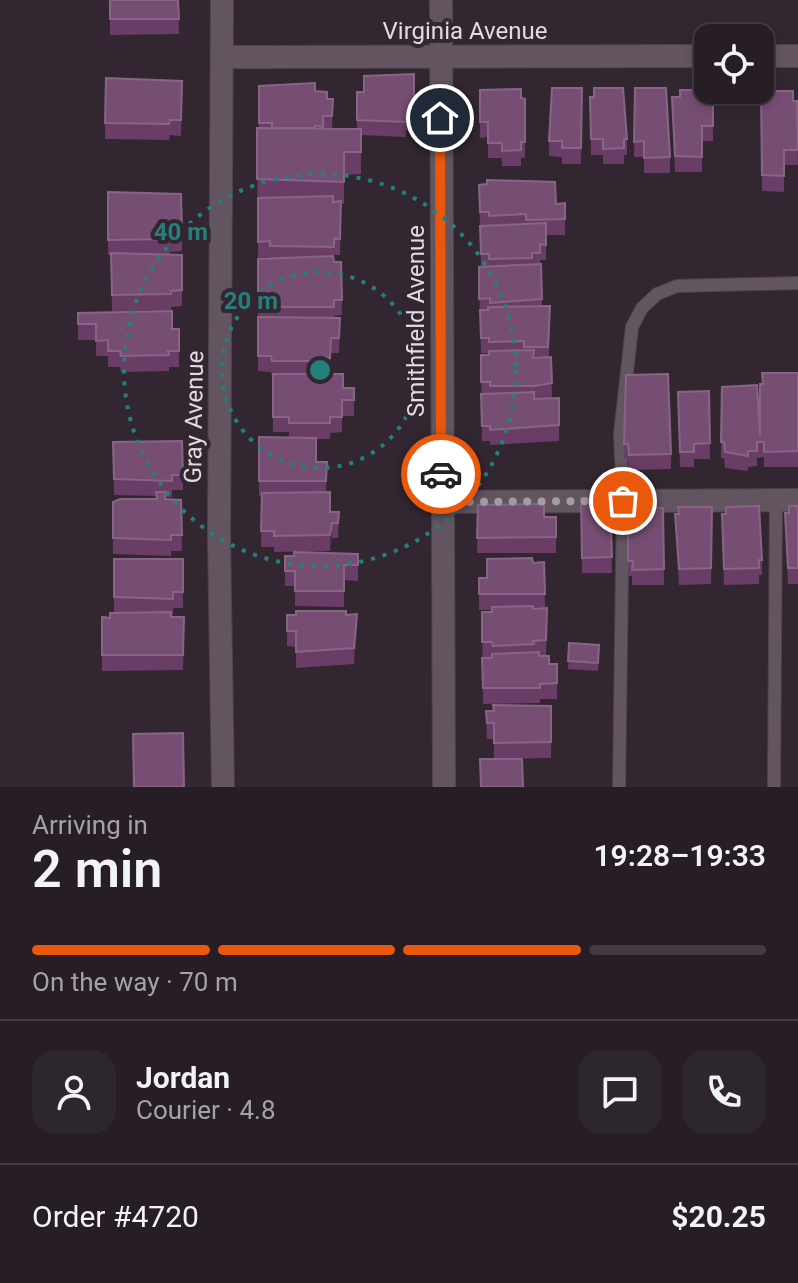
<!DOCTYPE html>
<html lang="en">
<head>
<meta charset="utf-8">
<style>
  :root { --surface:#261d25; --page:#2e262d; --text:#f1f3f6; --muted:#a4a2a7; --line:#423b42; --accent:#ea580c }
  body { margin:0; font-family:Roboto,sans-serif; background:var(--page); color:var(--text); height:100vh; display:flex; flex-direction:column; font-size:30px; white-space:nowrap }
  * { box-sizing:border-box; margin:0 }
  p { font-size:26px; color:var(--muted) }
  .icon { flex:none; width:44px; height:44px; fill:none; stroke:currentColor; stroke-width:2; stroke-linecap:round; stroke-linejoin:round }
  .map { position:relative; height:787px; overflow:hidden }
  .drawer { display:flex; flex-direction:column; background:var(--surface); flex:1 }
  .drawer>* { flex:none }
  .tools { position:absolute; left:694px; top:24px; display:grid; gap:16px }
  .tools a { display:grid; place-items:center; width:80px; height:80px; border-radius:16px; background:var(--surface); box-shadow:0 4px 12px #0003,0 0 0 2px var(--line); font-size:40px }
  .pin { position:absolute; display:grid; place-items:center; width:68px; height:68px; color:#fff; margin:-34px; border:4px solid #fff; border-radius:50%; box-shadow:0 2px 8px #0007 }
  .courier { position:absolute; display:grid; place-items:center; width:80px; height:80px; margin:-40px; border:6px solid #ea580c; border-radius:50%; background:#fff; color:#222; box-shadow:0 2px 10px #0007 }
  .head em { font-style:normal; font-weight:600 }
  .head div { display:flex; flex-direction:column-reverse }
  .head { display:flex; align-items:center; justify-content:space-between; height:136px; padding:0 32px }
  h1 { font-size:52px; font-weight:600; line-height:60px }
  .bar { display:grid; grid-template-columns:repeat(4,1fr); gap:12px 8px; align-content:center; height:96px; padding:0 32px }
  .bar i { height:10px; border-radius:6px; background:var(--line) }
  .bar .current { background:var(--accent) }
  .bar p { grid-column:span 4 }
  .line { display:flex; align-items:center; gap:20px; padding:0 32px; border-top:2px solid var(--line) }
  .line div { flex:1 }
  .round { display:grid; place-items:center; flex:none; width:84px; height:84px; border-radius:24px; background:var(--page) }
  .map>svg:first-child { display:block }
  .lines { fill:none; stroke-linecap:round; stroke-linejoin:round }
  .service-casing { stroke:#4d454c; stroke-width:14 }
  .minor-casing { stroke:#4d454c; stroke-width:24 }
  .tertiary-casing { stroke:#4d454c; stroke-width:24 }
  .service { stroke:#625560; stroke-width:12 }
  .minor { stroke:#625560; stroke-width:22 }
  .tertiary { stroke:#625560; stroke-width:22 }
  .wall { fill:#6a3d66 }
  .shaded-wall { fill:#4e2d4b }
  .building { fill:#774e73; stroke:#886485; stroke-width:2 }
  .done { stroke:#a49ca3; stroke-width:8; stroke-dasharray:0 14.4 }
  .route { stroke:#ea580c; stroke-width:10 }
  .ring { fill:none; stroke:#24807a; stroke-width:4; stroke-dasharray:4 8 }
  .labels { text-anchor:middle; stroke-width:8; stroke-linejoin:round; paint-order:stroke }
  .street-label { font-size:24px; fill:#e2dbe1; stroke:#322731 }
  .centre { fill:#24807a; stroke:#322731; stroke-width:4 }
  .ring-label { font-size:24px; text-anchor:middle; font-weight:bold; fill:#24807a; stroke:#322731; stroke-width:8; stroke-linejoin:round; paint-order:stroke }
</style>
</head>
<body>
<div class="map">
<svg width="798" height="787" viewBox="0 0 798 787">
  <rect width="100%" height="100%" fill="#322731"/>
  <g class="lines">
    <g class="service-casing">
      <path id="service" d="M619,787l4,-286 -3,-67 12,-107 10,-19 15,-14 20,-8 121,-3
        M774,787l2,-287"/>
    </g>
    <g class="minor-casing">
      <path id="minor" d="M222,0l-3,537 4,250
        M760,56h38
        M222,57l486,-1
        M440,502l358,-2"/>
    </g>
    <g class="tertiary-casing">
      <path id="tertiary" d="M441,0l3,787"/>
    </g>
    <use href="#service" class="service"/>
    <use href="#minor" class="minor"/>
    <use href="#tertiary" class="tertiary"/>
  </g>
  <path class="wall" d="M110,0h68l1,34 -69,1z
    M414,74v57l-8,-1v7l-45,-2v39l-17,1v29h-3l-1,51h-6v7h7l1,53 -8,1v2h6l-1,35h-8l-1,20h-10v1l23,14h11v28h-12v16l-12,1v6h-14v23h11l-1,30 4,20h9l-1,26h-6l-2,13 -56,1v-5h-13l1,-51h-3v-59l30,1v-6h-16v-56h-1l-1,-4 -13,-1v-112l12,-1v-1l-12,1 -1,-130h2v-42l56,5 12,8h6l-1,29 25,1v-37h7z
    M106,78l76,3 -1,55 -11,-1 -1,5 -64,-1z
    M582,88l-1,76h-19v-7l-13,-1v-15z
    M635,88l35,69v16h-26v-16h-10z
    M480,90l45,9v59h-4v8h-19v-8h-14v-21l-8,1z
    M761,91l36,10 1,64h-14v27l-22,-1z
    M590,97l37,42v16h-3v9h-21v-9h-12z
    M672,97h41v44h-11v31h-27z
    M479,185l77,19 9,-1v32h-19v25h-6l2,46h8l-1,52 2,-1 1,41h7v43l-69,4v-4h-8l-1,-86h8v-2h-8l-2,-71 2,-16z
    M108,192l74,43v16l-12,1v2l12,1v51l-11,1v3l-59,1 -1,-56h-3z
    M78,313l94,16h7v38h-10v4l-48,1 -1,-5h-12v-11h-12v-16h-18z
    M798,373v94h-34v-10l-7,1v8l-9,1v4l-23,-3 -1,-10h-3l1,-71 38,47 2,-50z
    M626,375l45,79v15l-42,1 -1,-11h-4z
    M709,391l1,68h-16v8h-14l-2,-75z
    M182,441l1,49h-11v7h-6l-1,2 16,1 1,51h-11v5l-58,-2v-52l43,-3v-3l-42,-1 -1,-53z
    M610,497l2,76h-30l-1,-75z
    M478,505l66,12h12v36h-79z
    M798,506v78h-10l-3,-71h4z
    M712,507l-1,77 -32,1 -4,-71z
    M663,508l1,77h-32v-9h-4v-62z
    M722,514l40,46v15h-3v9l-35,1z
    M358,554v27l-14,-1v27l-49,-1v-20h-10v-30z
    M114,559h69v49h-10v7h-2v2l13,15 -1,38 -81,1v-54l8,1 17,-5 -13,-1z
    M544,562l1,46 2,16 -1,32 3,8h8v35h-17v4l-57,1 -1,-92h10v-2h-13v-32h8l46,-15z
    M287,615h59l11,15 -3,34 -58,4v-21l-9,-1z
    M569,643l30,2 -1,26 -30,-2z
    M551,706v52l-57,1v-20h-7l-1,-28z"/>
  <path class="shaded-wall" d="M332,523v15l-2,13v-16z
    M357,614v16l-3,34v-16z"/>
  <path class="building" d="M110,0h68l1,19h-69z
    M414,74v41h-8v7l-49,-2v-28h7v-16z
    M106,78l76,3 -1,39h-11l-1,4 -64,-1z
    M315,83v8l12,1v7h6l-1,17h-9v11l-8,-1v2h-43v-5h-13v-37z
    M552,88h30l-1,60h-19v-7h-13z
    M594,88h29l4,51h-3v9l-21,1v-10h-12l-1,-42h4z
    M635,88h31l4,69 -26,1v-17l-10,1z
    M521,89v9l4,1v43h-4v8l-19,1v-8h-14v-21h-8v-32z
    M680,90h29v7h4v29h-11v31l-27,-1 -3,-59h8z
    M761,91h32v10h4l1,49h-14v26l-22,-1z
    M257,128l104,1v23h-17v30l-87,-3z
    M487,180l68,2 1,22 9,-1v16l-39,1v-6l-37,2v-4h-9l-1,-27 8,-1z
    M108,192l73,2 1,41 -12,1v3l-62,1z
    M333,196v6l8,-1 -1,38h-6v8l-64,-1v-5l-12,1v-44z
    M546,223v22l-6,-1v9h-8v5l-43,1v-5h-8l-1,-28z
    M111,253l71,2v35l-11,1v3l-59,1z
    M333,256l1,6h7l1,38h-8v7h-63v-5l-13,1v-44z
    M541,264l1,35 -52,4v-5l-11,1v-32z
    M550,306l-2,41h-24v-6l-35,1v-4h-8l-1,-28h8v-3z
    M172,311v18h7v22h-11l1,4 -48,1 -1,-5h-12v-11l-12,1v-17h-18v-11z
    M258,317l82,1 -1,20h-8l-1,20 -11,-1 1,4h-48l-1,-5h-13z
    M534,350l-1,8 18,-1 1,26 -18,3h-44v-4h-9v-27h8v-4z
    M762,373h36v78l-34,1v-10h-7v9h-9v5l-23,-4 -1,-10h-3l1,-55 35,-2 3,50v-51h3z
    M273,374h70v14h11v12h-12v17h-12v6h-41v-6h-16z
    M668,374l3,80 -42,1 -1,-11h-4l2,-69z
    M709,391l1,52 -16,1v8h-14l-2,-60z
    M534,392v7l25,-1v27l-69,5v-4h-8l-1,-32z
    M259,437l57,1v24h11l-1,19h-67z
    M182,441l1,34h-11v6l-58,-2 -1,-37z
    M156,492h10l-1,7 16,1 1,35h-11v5l-58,-2v-36l7,-3h37z
    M330,492v20h9l-1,11h-6l-2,12 -56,1v-5h-13l1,-38z
    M610,497l2,60 -30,1 -1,-60z
    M544,504v13h12v20l-79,1 1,-33z
    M759,506l3,54h-3v8l-35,1 -2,-55h4v-7z
    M789,506h9v62h-10l-3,-55h4z
    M678,507h34l-1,61 -32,1 -4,-55h4z
    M663,508l1,61 -32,1 1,-9h-5v-47h5v-5z
    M294,552l64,2v11h-14v26h-49v-20h-10v-15h9z
    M532,558l1,5 11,-1 1,32h-66v-16h8v-19z
    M114,559h69v33h-10v7l-59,-2z
    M533,606v3l14,-1 -1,32 -13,1 1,3 -41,2 -1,-4h-10v-30h10v-5z
    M296,611h50v4l11,-1 -3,34 -58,4v-21h-9v-16h9z
    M171,612v5h13l-1,38h-81v-38l8,1v-5z
    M569,643l30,2 -1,18 -30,-2z
    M539,652v4h10v8h8v19l-17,1v4h-57l-1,-30h10v-4z
    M493,705l58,1v36l-57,1v-20h-7l-1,-12h8z
    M183,733l1,54h-50l-1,-53z
    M480,759h42l1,28h-42z"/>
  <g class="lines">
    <path class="done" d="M441,474l-1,28 183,-1"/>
    <path class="route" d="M440,118l1,356"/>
  </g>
  <g class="ring">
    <circle cx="320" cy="370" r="98"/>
    <circle cx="320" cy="370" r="196"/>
  </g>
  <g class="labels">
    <g class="street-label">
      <text x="465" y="39">Virginia Avenue</text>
      <text transform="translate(416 321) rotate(-90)" y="8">Smithfield Avenue</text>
      <text transform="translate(194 417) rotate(-89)" y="8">Gray Avenue</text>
    </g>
  </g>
  <circle cx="320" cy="370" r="12" class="centre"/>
  <g class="ring-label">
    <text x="181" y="240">40 m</text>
    <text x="251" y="309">20 m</text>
  </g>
</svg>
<div class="tools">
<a><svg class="icon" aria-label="locate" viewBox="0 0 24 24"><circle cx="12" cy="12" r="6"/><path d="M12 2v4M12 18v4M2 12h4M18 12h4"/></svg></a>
</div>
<div class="pin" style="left:623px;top:501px;background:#ea580c"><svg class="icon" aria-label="bag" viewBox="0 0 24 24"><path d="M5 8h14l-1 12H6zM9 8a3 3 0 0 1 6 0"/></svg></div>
<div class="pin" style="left:440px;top:118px;background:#1f2937"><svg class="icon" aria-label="home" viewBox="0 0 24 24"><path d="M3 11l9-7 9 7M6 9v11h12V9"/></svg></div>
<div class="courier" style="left:441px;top:474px"><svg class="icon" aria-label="car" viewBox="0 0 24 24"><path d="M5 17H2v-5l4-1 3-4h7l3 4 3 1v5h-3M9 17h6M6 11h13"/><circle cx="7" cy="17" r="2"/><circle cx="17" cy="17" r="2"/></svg></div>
</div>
<section class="drawer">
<div class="head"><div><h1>2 min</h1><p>Arriving in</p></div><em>19:28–19:33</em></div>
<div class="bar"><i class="current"></i><i class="current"></i><i class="current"></i><i></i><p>On the way · 70 m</p></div>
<div class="line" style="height:144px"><a class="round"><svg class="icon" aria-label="person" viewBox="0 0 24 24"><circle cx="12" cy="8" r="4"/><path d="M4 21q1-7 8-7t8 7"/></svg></a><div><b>Jordan</b><p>Courier · 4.8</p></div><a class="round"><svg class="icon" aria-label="chat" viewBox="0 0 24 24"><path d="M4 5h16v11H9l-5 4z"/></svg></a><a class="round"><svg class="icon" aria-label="phone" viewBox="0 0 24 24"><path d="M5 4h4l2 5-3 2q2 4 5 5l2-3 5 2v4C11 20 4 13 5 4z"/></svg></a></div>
<div class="line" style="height:104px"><div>Order #4720</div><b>$20.25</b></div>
</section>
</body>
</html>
